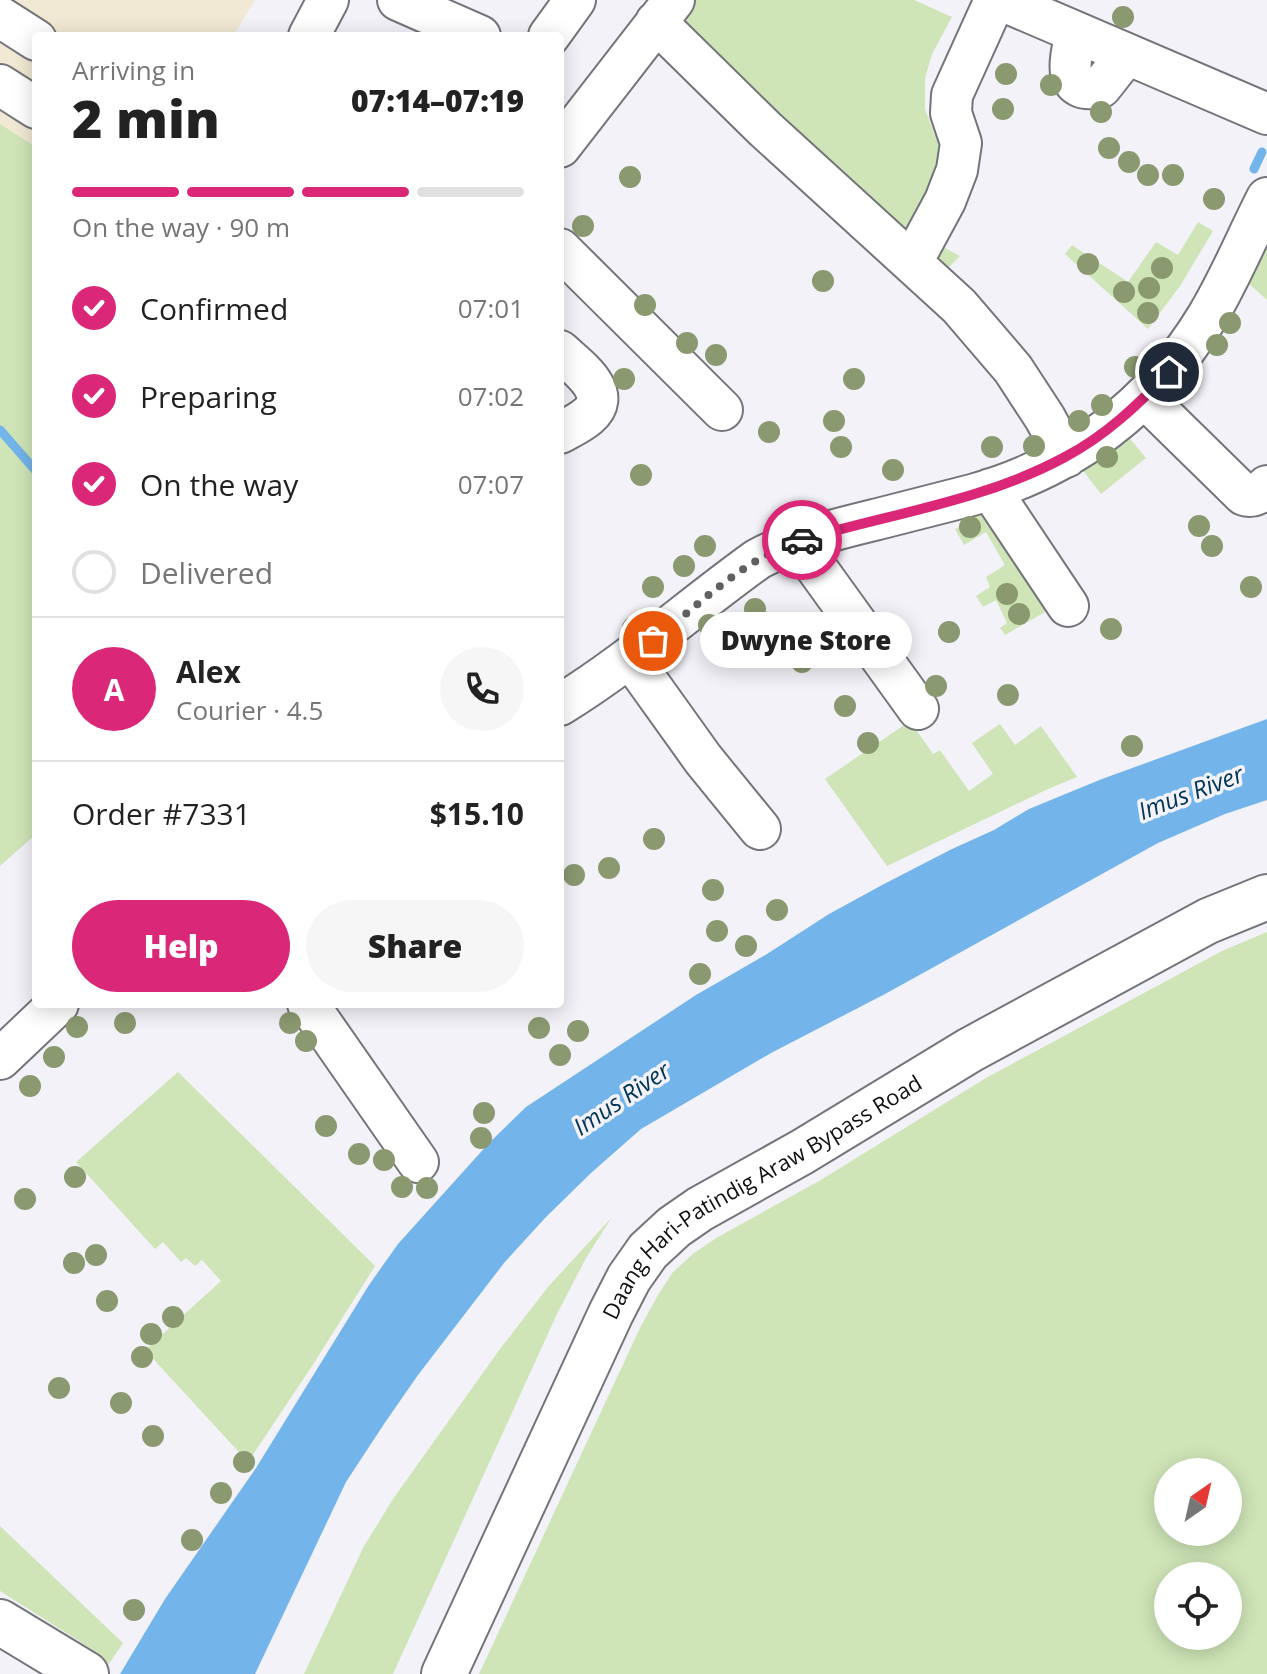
<!DOCTYPE html>
<html lang="en">
<head>
<meta charset="utf-8">
<style>
  :root { --surface:#fff; --page:#f6f6f6; --text:#222; --muted:#767676; --line:#e0e0e0; --accent:#db2777 }
  body { margin:0; font-family:"Open Sans",sans-serif; background:var(--page); color:var(--text); height:100vh; display:flex; flex-direction:column; font-size:30px; white-space:nowrap }
  * { box-sizing:border-box; margin:0 }
  p { font-size:26px; color:var(--muted) }
  .icon { flex:none; width:44px; height:44px; fill:none; stroke:currentColor; stroke-width:2; stroke-linecap:round; stroke-linejoin:round }
  .map { position:relative; flex:1; overflow:hidden }
  .details { position:absolute; left:32px; top:32px; width:532px; height:976px; display:flex; flex-direction:column; background:var(--surface); border-radius:8px; box-shadow:0 4px 20px #0003 }
  .details>* { flex:none }
  .needle { width:52px; rotate:34deg }
  .tools { position:absolute; left:1154px; top:1458px; display:grid; gap:16px }
  .tools a { display:grid; place-items:center; width:88px; height:88px; border-radius:50%; background:var(--surface); box-shadow:0 4px 20px #0003; font-size:40px }
  .pin { position:absolute; display:grid; place-items:center; width:68px; height:68px; color:#fff; margin:-34px; border:4px solid #fff; border-radius:50%; box-shadow:0 2px 8px #0007 }
  .courier { position:absolute; display:grid; place-items:center; width:80px; height:80px; margin:-40px; border:6px solid #db2777; border-radius:50%; background:#fff; color:#222; box-shadow:0 2px 10px #0007 }
  .bubble { position:absolute; height:56px; border-radius:28px; background:var(--surface); box-shadow:0 4px 20px #0003; font-size:26px; font-weight:800; line-height:56px; text-align:center }
  .headline em { font-style:normal; font-weight:800 }
  .headline div { display:flex; flex-direction:column-reverse }
  .headline { display:flex; align-items:center; justify-content:space-between; height:136px; padding:0 40px }
  h1 { font-size:52px; font-weight:800; line-height:60px }
  .bar { display:grid; grid-template-columns:repeat(4,1fr); gap:12px 8px; align-content:center; height:96px; padding:0 40px }
  .bar i { height:10px; border-radius:6px; background:var(--line) }
  .bar .on { background:var(--accent) }
  .bar p { grid-column:span 4 }
  .line { display:flex; align-items:center; gap:20px; padding:0 40px; border-top:2px solid var(--line) }
  .line div { flex:1 }
  .round { display:grid; place-items:center; flex:none; width:84px; height:84px; border-radius:42px; background:var(--page) }
  ol { padding:0 40px; list-style:none }
  li { display:flex; align-items:center; gap:24px; height:88px }
  li p { margin-inline-start:auto }
  li .icon { padding:8px; border-radius:50%; background:var(--accent); color:#fff; stroke-width:4 }
  li:last-child { color:var(--muted) }
  li i { width:44px; height:44px; border:4px solid var(--line); border-radius:50% }
  .cta { display:flex; gap:16px; margin-top:auto; padding:16px 40px }
  .cta a { flex:1; height:92px; border-radius:48px; background:var(--accent); color:#fff; font-size:32px; font-weight:800; line-height:92px; text-align:center }
  .cta a+a { background:var(--page); color:var(--text) }
  .map>svg:first-child { display:block }
  .commercial { fill:#f1e9d3 }
  .green { fill:#cfe5b7; fill-rule:evenodd }
  .water { fill:#73b4ea }
  .lines { fill:none; stroke-linecap:round; stroke-linejoin:round }
  .stream { stroke:#73b4ea; stroke-width:9 }
  .minor-casing { stroke:#74757a; stroke-width:44 }
  .major-casing { stroke:#74757a; stroke-width:48 }
  .minor { stroke:#fff; stroke-width:40 }
  .major { stroke:#fff; stroke-width:44 }
  .tree { fill:#8b9970 }
  .done { stroke:#606063; stroke-width:8; stroke-dasharray:0 14.4 }
  .route { stroke:#db2777; stroke-width:10 }
  .labels { text-anchor:middle; stroke-width:7; stroke-linejoin:round; paint-order:stroke }
  .street-label { font-size:22px; fill:#111113; stroke:#f2f2f8 }
  .water-label { font-size:24px; font-style:italic; fill:#013558; stroke:#f2f2f8 }
</style>
</head>
<body>
<div class="map">
<svg width="1267" height="1674" viewBox="0 0 1267 1674">
  <rect width="100%" height="100%" fill="#f2f2f8"/>
  <path class="commercial" d="M0,0h255l-22,36h-197v111l-36,-23z"/>
  <path class="green" d="M665,0h249l38,17 -20,37 -7,24v31l9,24 12,23 -7,89 21,11 -22,22 -187,-172z
    M0,124l36,23v687l-36,32z
    M1198,222l15,9 -33,55 -32,43 -83,-75 7,-9 56,37 28,-40 22,13z
    M1267,248v52l-20,-18z
    M1127,435l19,23 -45,36 -20,-26z
    M992,504l67,100 -54,31 -5,-7 7,-5 -11,-23 -13,7 -7,-11 14,-9 -4,-10 19,-12 -19,-33 -22,13 -9,-16 21,-11 -5,-9z
    M910,721l23,33 7,-4 29,41 24,-17 -21,-31 28,-19 15,21 26,-19 36,51 -29,12 -161,77 -62,-87z
    M1267,932v742h-788l161,-346 18,-33 15,-23 21,-19 24,-16 101,-56 167,-103 236,-127zM1168,1472h60v60h-60zM1168,1576h60v60h-60z
    M178,1072l197,194 -61,97 -66,99 -103,-112 76,-69 -19,-21 -7,6 -9,-8 -5,4 -18,-20 -8,7 -79,-87z
    M612,1217l-26,41 -30,58 -163,358h-89l59,-126 30,-49 107,-150 48,-62z
    M0,1526l123,117 -14,21 -11,-11 -98,-62z"/>
  <path class="water" d="M1267,719v81l-42,14 -67,29 -273,151 -114,59 -130,76 -50,44 -45,44 -42,46 -86,112 -34,49 -38,58 -91,192h-135l45,-75 91,-131 113,-183 29,-41 91,-101 37,-36 170,-112 71,-41 62,-40 55,-30 68,-35 42,-19 35,-21 73,-30z"/>
  <g class="lines">
    <path class="stream" d="M1254,169l8,-17
      M0,430l36,41"/>
    <g class="minor-casing">
      <path id="minor" d="M398,0l82,36
        M1001,0l266,114
        M0,17l36,23
        M656,22l109,107 194,177 54,63 32,49 21,39
        M1076,32c-5,25 -17,64 25,55l26,-33
        M309,36l19,-36
        M549,36l26,-36
        M0,85l36,23
        M560,147l114,-147
        M560,249l162,161
        M912,262l33,-61 12,-31 4,-27 -10,-30 1,-18 43,-95
        M560,351c17,16 55,42 28,65 -8,7 -19,12 -28,17
        M1145,398l99,97c10,3 16,-2 23,-9
        M990,489l78,117
        M797,541l121,168
        M630,657l73,102 57,70
        M560,705c70,-43 131,-98 198,-146 37,-20 79,-30 120,-40 32,-8 63,-16 94,-24 101,-28 181,-89 235,-178 23,-38 40,-80 60,-119
        M308,1004l110,158
        M0,1059l58,-55"/>
    </g>
    <g class="major-casing">
      <g id="major">
        <path d="M0,1622l86,52"/>
        <path id="s1" d="M444,1674l167,-361 18,-35 19,-27 26,-24 26,-18 102,-57 168,-102 238,-129 59,-24"/>
      </g>
    </g>
    <use href="#minor" class="minor"/>
    <use href="#major" class="major"/>
  </g>
  <g class="tree">
    <circle cx="1123" cy="17" r="11"/>
    <circle cx="1006" cy="74" r="11"/>
    <circle cx="1051" cy="85" r="11"/>
    <circle cx="1003" cy="109" r="11"/>
    <circle cx="1101" cy="112" r="11"/>
    <circle cx="1109" cy="148" r="11"/>
    <circle cx="1129" cy="162" r="11"/>
    <circle cx="1148" cy="175" r="11"/>
    <circle cx="1173" cy="175" r="11"/>
    <circle cx="630" cy="177" r="11"/>
    <circle cx="1214" cy="199" r="11"/>
    <circle cx="583" cy="226" r="11"/>
    <circle cx="1088" cy="264" r="11"/>
    <circle cx="1162" cy="268" r="11"/>
    <circle cx="823" cy="281" r="11"/>
    <circle cx="1149" cy="288" r="11"/>
    <circle cx="1124" cy="292" r="11"/>
    <circle cx="645" cy="305" r="11"/>
    <circle cx="1148" cy="313" r="11"/>
    <circle cx="1230" cy="323" r="11"/>
    <circle cx="687" cy="343" r="11"/>
    <circle cx="1217" cy="345" r="11"/>
    <circle cx="716" cy="355" r="11"/>
    <circle cx="1135" cy="367" r="11"/>
    <circle cx="624" cy="379" r="11"/>
    <circle cx="854" cy="379" r="11"/>
    <circle cx="1102" cy="405" r="11"/>
    <circle cx="834" cy="421" r="11"/>
    <circle cx="1079" cy="421" r="11"/>
    <circle cx="769" cy="432" r="11"/>
    <circle cx="1034" cy="446" r="11"/>
    <circle cx="841" cy="447" r="11"/>
    <circle cx="992" cy="447" r="11"/>
    <circle cx="1107" cy="457" r="11"/>
    <circle cx="893" cy="470" r="11"/>
    <circle cx="641" cy="475" r="11"/>
    <circle cx="1199" cy="526" r="11"/>
    <circle cx="970" cy="527" r="11"/>
    <circle cx="705" cy="546" r="11"/>
    <circle cx="1212" cy="546" r="11"/>
    <circle cx="684" cy="566" r="11"/>
    <circle cx="653" cy="587" r="11"/>
    <circle cx="1251" cy="587" r="11"/>
    <circle cx="1007" cy="594" r="11"/>
    <circle cx="755" cy="609" r="11"/>
    <circle cx="1019" cy="614" r="11"/>
    <circle cx="709" cy="625" r="11"/>
    <circle cx="633" cy="628" r="11"/>
    <circle cx="1111" cy="629" r="11"/>
    <circle cx="949" cy="632" r="11"/>
    <circle cx="729" cy="652" r="11"/>
    <circle cx="802" cy="662" r="11"/>
    <circle cx="936" cy="686" r="11"/>
    <circle cx="1008" cy="695" r="11"/>
    <circle cx="845" cy="706" r="11"/>
    <circle cx="868" cy="743" r="11"/>
    <circle cx="1132" cy="746" r="11"/>
    <circle cx="654" cy="839" r="11"/>
    <circle cx="609" cy="868" r="11"/>
    <circle cx="574" cy="875" r="11"/>
    <circle cx="713" cy="890" r="11"/>
    <circle cx="777" cy="910" r="11"/>
    <circle cx="717" cy="931" r="11"/>
    <circle cx="746" cy="946" r="11"/>
    <circle cx="700" cy="974" r="11"/>
    <circle cx="125" cy="1023" r="11"/>
    <circle cx="290" cy="1023" r="11"/>
    <circle cx="77" cy="1027" r="11"/>
    <circle cx="539" cy="1028" r="11"/>
    <circle cx="578" cy="1031" r="11"/>
    <circle cx="306" cy="1041" r="11"/>
    <circle cx="560" cy="1055" r="11"/>
    <circle cx="54" cy="1057" r="11"/>
    <circle cx="30" cy="1086" r="11"/>
    <circle cx="484" cy="1113" r="11"/>
    <circle cx="326" cy="1126" r="11"/>
    <circle cx="481" cy="1138" r="11"/>
    <circle cx="359" cy="1154" r="11"/>
    <circle cx="384" cy="1160" r="11"/>
    <circle cx="75" cy="1177" r="11"/>
    <circle cx="402" cy="1187" r="11"/>
    <circle cx="427" cy="1188" r="11"/>
    <circle cx="25" cy="1199" r="11"/>
    <circle cx="96" cy="1255" r="11"/>
    <circle cx="74" cy="1263" r="11"/>
    <circle cx="107" cy="1301" r="11"/>
    <circle cx="173" cy="1317" r="11"/>
    <circle cx="151" cy="1334" r="11"/>
    <circle cx="142" cy="1357" r="11"/>
    <circle cx="59" cy="1388" r="11"/>
    <circle cx="121" cy="1403" r="11"/>
    <circle cx="153" cy="1436" r="11"/>
    <circle cx="244" cy="1462" r="11"/>
    <circle cx="221" cy="1493" r="11"/>
    <circle cx="192" cy="1540" r="11"/>
    <circle cx="134" cy="1610" r="11"/>
  </g>
  <g class="lines">
    <path class="done" d="M653,641c47,-37 91,-83 149,-101"/>
    <path class="route" d="M802,540c87,-26 182,-39 263,-83 40,-21 73,-52 104,-85"/>
  </g>
  <g class="labels">
    <g class="street-label">
      <text dy="8" stroke="none"><textPath href="#s1" startOffset="592">Daang Hari-Patindig Araw Bypass Road</textPath></text>
    </g>
    <g class="water-label">
      <text transform="translate(1191 793) rotate(-21)" y="8">Imus River</text>
      <text transform="translate(622 1099) rotate(-34)" y="8">Imus River</text>
    </g>
  </g>
</svg>
<div class="tools">
<a><svg class="needle" viewBox="-14 -14 28 28"><path d="M0-13l5 13h-10z" fill="#e53935"/><path d="M0 13l5-13h-10z" fill="#767676"/></svg></a>
<a><svg class="icon" aria-label="locate" viewBox="0 0 24 24"><circle cx="12" cy="12" r="6"/><path d="M12 2v4M12 18v4M2 12h4M18 12h4"/></svg></a>
</div>
<div class="pin" style="left:653px;top:641px;background:#ea580c"><svg class="icon" aria-label="bag" viewBox="0 0 24 24"><path d="M5 8h14l-1 12H6zM9 8a3 3 0 0 1 6 0"/></svg></div>
<div class="pin" style="left:1169px;top:372px;background:#1f2937"><svg class="icon" aria-label="home" viewBox="0 0 24 24"><path d="M3 11l9-7 9 7M6 9v11h12V9"/></svg></div>
<div class="courier" style="left:802px;top:540px"><svg class="icon" aria-label="car" viewBox="0 0 24 24"><path d="M5 17H2v-5l4-1 3-4h7l3 4 3 1v5h-3M9 17h6M6 11h13"/><circle cx="7" cy="17" r="2"/><circle cx="17" cy="17" r="2"/></svg></div>
<div class="bubble" style="left:700px;top:612px;width:212px">Dwyne Store</div>
<section class="details">
<div class="headline"><div><h1>2 min</h1><p>Arriving in</p></div><em>07:14–07:19</em></div>
<div class="bar"><i class="on"></i><i class="on"></i><i class="on"></i><i></i><p>On the way · 90 m</p></div>
<ol>
<li><svg class="icon" aria-label="check" viewBox="0 0 24 24"><path d="M5 12l5 5 9-10"/></svg>Confirmed<p>07:01</p></li>
<li><svg class="icon" aria-label="check" viewBox="0 0 24 24"><path d="M5 12l5 5 9-10"/></svg>Preparing<p>07:02</p></li>
<li><svg class="icon" aria-label="check" viewBox="0 0 24 24"><path d="M5 12l5 5 9-10"/></svg>On the way<p>07:07</p></li>
<li><i></i>Delivered</li>
</ol>
<div class="line" style="height:144px"><b class="round" style="background:var(--accent);color:#fff">A</b><div><b>Alex</b><p>Courier · 4.5</p></div><a class="round"><svg class="icon" aria-label="phone" viewBox="0 0 24 24"><path d="M5 4h4l2 5-3 2q2 4 5 5l2-3 5 2v4C11 20 4 13 5 4z"/></svg></a></div>
<div class="line" style="height:104px"><div>Order #7331</div><b>$15.10</b></div>
<div class="cta"><a>Help</a><a>Share</a></div>
</section>
</div>
</body>
</html>
